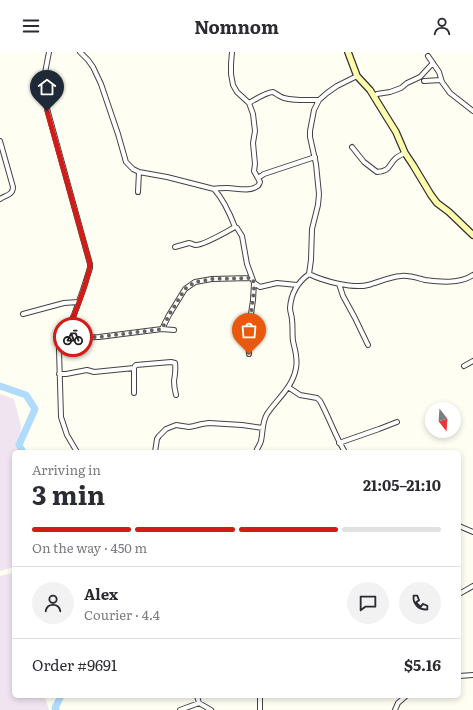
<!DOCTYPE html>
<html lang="en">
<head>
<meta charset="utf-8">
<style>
  :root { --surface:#fff; --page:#f2f2f3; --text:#2b2b33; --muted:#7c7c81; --line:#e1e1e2; --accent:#d11c17 }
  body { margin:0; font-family:Literata,serif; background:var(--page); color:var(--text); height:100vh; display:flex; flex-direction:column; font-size:15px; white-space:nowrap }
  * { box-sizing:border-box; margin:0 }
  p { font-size:13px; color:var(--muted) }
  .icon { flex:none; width:22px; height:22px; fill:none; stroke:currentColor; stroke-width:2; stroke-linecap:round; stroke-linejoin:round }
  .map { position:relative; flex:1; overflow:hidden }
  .details { position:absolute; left:12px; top:398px; width:449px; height:248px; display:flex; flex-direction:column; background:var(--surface); border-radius:6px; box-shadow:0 2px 6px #0003 }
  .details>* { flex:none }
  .needle { width:26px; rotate:163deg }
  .tools { position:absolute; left:425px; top:350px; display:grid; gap:8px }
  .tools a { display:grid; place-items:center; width:36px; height:36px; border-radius:50%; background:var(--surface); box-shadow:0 2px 6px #0003; font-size:20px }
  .pin { position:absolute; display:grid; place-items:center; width:34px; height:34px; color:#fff; margin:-41px -17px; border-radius:50% 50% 50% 0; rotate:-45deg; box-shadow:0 0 4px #0007 }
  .pin .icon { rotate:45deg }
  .courier { position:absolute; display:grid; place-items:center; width:40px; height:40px; margin:-20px; border:3px solid #d11c17; border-radius:50%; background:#fff; color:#222; box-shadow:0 1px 5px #0007 }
  .head em { font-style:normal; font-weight:700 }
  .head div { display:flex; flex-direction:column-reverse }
  .head { display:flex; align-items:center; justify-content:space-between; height:68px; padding:0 20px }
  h1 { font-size:26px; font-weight:700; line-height:30px }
  .bar { display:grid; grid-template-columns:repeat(4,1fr); gap:6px 4px; align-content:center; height:48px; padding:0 20px }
  .bar i { height:5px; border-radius:3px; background:var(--line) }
  .bar .selected { background:var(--accent) }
  .bar p { grid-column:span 4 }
  .line { display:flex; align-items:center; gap:10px; padding:0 20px; border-top:1px solid var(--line) }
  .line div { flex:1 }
  .round { display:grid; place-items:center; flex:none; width:42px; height:42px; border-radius:21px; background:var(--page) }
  header { display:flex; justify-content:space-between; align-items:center; height:52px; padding:0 20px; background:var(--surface); font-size:18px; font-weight:700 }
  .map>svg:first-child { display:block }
  .industrial { fill:#efe4ef }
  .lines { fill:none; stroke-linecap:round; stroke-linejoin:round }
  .river { stroke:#b1dbfd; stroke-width:7 }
  .street-casing { stroke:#434343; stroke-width:6 }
  .secondary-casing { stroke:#323232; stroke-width:8 }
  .street { stroke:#fff; stroke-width:4 }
  .secondary { stroke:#fffcae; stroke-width:5.5 }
  .done { stroke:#64635f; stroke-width:4; stroke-dasharray:0 7.2 }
  .route { stroke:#d11c17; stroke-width:5 }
</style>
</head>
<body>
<header><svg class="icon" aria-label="menu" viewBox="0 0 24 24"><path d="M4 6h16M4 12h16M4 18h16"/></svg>Nomnom<svg class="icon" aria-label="person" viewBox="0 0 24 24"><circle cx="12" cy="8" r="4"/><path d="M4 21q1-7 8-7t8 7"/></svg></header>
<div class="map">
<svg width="473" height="658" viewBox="0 0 473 658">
  <rect width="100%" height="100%" fill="#fffef3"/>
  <path class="industrial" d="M0,342l14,5 7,27 -2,19 2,7h-7v112l-3,4 -11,3z
    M12,521l2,7v116h32l-1,1 4,13h-49v-134z"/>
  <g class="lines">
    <path class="river" d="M0,334l26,9 9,14 -16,36 4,7
      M56,658l-1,-2 6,-12"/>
    <g class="street-casing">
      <path id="street" d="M49,0l-5,26 -1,16 47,170v4l-7,22 -9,25 -13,26 -2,9 2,67 6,18 10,17
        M80,0l8,8 5,7 8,17 17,50 8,28 7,7 6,3 28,5 47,12c9,10 16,25 21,38l2,1 5,8 5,28 7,19 6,4 17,-4 20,2
        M428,4l11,16 3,10 8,11 23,18
        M424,29l17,-1
        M374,45l3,-3 13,-2 11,-4 6,-5 13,-6 13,-14
        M249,51c5,-3 18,-11 24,-11 2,1 7,5 11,6 12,3 23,2 35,2
        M0,89l13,46c0,8 -7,8 -13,12
        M352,95l12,15 13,10c14,-1 11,-7 19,-14 3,-2 6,-4 9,-5
        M258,126l6,-4 51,-17
        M214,137c4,-1 8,-1 13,-1 9,0 21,4 29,-1 3,-1 3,-3 4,-5l-6,-11 1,-7 -2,-21 2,-12 -2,-17 -4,-11 -12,-11 -4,-7 -2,-11v-10l1,-12
        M138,140l1,-20
        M175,195l14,-4c1,0 6,2 6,2 7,1 33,-14 40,-18
        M309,222c14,7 44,15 59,11 11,-3 21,-8 33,-9 8,-1 16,2 24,4 15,2 35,4 48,-5
        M339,232l4,12 12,22 13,27
        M23,262l41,-11 14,-1
        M162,277l7,-14 16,-26 10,-7 17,-3 40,-1
        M62,286l37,-1 63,-8 12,1
        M249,302l-1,-19 5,-35 1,-17
        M464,314l9,-5
        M134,316v25
        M59,322h7l21,-4 7,2 40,-4 1,-2 1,-1 35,-3 4,1c1,7 0,12 -1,18 0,5 1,10 2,14
        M288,335l12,8 17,3 3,3c9,16 15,35 25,51
        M339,391l40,-14 18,-7
        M155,400l2,-13 2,-3 7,-7 10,-4 13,2 5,-1 8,-2 7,-1 33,2 21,3
        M256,400c1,-4 4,-7 5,-11 2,-9 1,-19 6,-27 10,-15 26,-27 29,-46 2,-10 -1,-18 -3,-27 -1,-7 0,-14 -1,-21 0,-4 -2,-8 -2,-12 1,-15 8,-26 19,-34l2,-14 1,-31 6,-24 1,-11 -3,-30 -6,-27v-6l4,-21 5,-10 8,-7 10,-7 20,-10
        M459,474l14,6
        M459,542l14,-8
        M459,624l14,-1
        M197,644l2,7 12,7
        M180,658l19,-7
        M260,658v-14
        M395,658l3,-7 8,-7"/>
    </g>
    <g class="secondary-casing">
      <path id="secondary" d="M348,0l9,24 13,14 16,26 10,16 9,21 8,12 18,30 6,8 12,9 24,23"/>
    </g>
    <use href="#street" class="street"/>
    <use href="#secondary" class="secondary"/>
  </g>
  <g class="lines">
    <path class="done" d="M73,285h26l63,-8 7,-14 16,-26 10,-7 17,-3 40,-1 2,5v7l-4,32 -2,12 1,20"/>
    <path class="route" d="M47,59l43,153c0,6 -3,12 -4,18 -6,19 -13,39 -24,56l11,-1"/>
  </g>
</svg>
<div class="tools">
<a><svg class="needle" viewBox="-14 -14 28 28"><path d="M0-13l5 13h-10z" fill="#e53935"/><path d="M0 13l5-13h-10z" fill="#7c7c81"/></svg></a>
</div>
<div class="pin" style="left:249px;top:302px;background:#ea580c"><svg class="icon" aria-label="bag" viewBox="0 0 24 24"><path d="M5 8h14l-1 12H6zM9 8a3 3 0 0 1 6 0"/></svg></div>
<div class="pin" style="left:47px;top:59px;background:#1f2937"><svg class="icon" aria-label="home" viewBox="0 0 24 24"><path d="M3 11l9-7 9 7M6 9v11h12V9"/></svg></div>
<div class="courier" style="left:73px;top:285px"><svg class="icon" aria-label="bike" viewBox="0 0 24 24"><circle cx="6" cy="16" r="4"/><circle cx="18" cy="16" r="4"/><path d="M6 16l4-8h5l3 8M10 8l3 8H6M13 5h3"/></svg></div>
<section class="details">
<div class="head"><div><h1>3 min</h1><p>Arriving in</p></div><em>21:05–21:10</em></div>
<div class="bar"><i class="selected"></i><i class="selected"></i><i class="selected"></i><i></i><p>On the way · 450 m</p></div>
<div class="line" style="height:72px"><a class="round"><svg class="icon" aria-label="person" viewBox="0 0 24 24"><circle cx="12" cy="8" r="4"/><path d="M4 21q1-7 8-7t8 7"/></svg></a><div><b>Alex</b><p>Courier · 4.4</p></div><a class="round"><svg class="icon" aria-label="chat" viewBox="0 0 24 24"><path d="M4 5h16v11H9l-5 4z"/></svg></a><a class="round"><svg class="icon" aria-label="phone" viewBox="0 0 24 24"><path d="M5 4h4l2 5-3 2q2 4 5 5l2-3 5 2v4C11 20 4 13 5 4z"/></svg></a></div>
<div class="line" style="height:52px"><div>Order #9691</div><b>$5.16</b></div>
</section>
</div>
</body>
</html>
